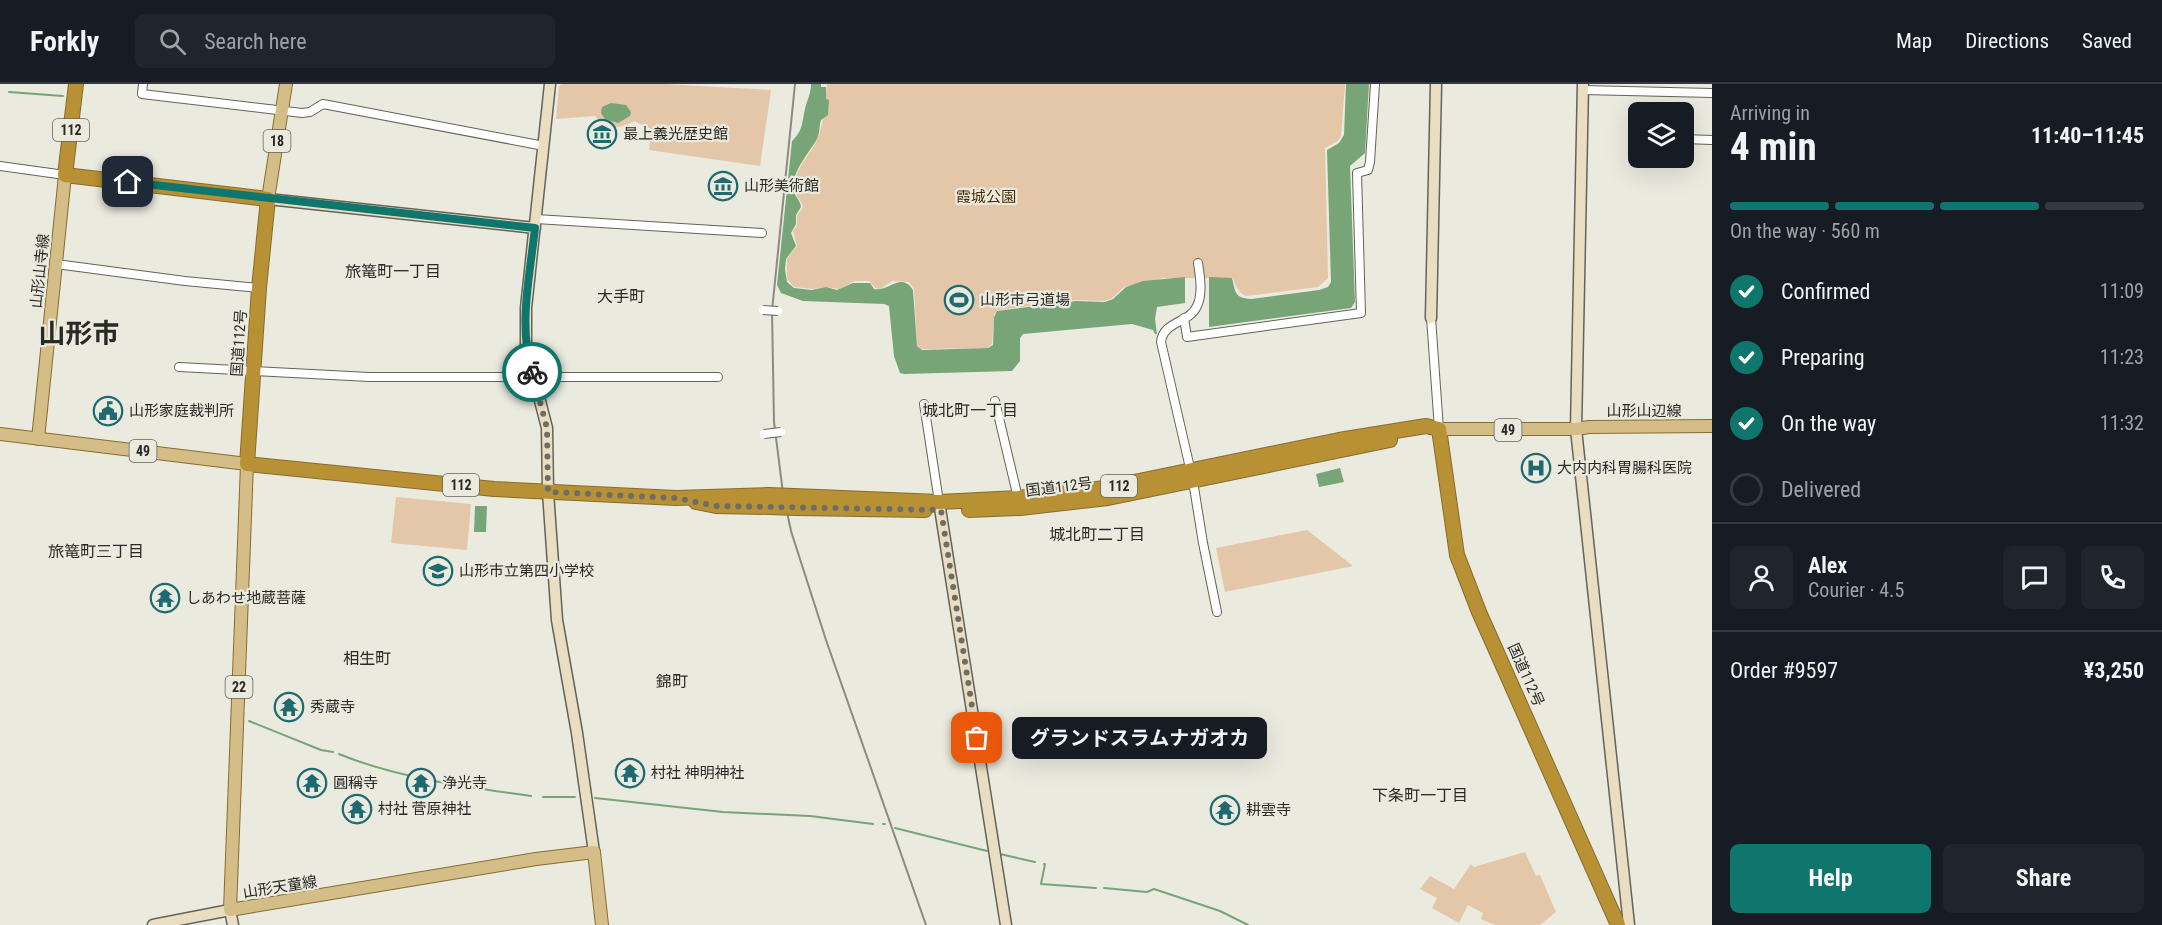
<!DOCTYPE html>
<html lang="en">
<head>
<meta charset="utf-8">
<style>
  :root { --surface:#171b24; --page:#20242c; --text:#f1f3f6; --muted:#9ea1a6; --line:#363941; --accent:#0f766e }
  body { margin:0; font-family:"Roboto Condensed","Noto Sans JP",sans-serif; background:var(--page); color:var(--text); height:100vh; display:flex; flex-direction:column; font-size:22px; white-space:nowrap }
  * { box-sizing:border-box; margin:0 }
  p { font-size:20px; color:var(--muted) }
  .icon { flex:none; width:33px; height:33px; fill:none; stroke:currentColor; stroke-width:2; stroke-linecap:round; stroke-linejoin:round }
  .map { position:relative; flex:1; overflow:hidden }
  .panel { display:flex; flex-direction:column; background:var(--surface); width:450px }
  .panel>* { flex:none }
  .buttons { position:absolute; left:1628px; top:18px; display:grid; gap:12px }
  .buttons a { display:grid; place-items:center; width:66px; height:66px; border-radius:9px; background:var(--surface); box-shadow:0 6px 24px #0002; font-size:30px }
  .pin { position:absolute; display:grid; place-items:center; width:51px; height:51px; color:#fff; margin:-26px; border-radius:12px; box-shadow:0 3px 9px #0006 }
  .courier { position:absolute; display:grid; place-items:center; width:60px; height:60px; margin:-30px; border:4px solid #0f766e; border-radius:50%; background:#fff; color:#222; box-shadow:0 2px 8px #0007 }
  .bubble { position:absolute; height:42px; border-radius:9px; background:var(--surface); box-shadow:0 6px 24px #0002; font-size:20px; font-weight:700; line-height:42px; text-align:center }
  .headline em { font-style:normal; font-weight:700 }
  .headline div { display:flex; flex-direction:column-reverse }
  .headline { display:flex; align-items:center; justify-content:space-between; height:102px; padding:0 18px }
  h1 { font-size:39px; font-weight:700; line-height:45px }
  .bar { display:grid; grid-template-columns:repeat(4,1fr); gap:9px 6px; align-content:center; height:72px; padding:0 18px }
  .bar i { height:8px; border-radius:4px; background:var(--line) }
  .bar .selected { background:var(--accent) }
  .bar p { grid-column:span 4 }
  .line { display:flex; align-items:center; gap:15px; padding:0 18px; border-top:2px solid var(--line) }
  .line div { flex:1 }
  .round { display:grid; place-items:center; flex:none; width:63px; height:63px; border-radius:9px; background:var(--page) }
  ol { padding:0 18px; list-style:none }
  li { display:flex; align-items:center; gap:18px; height:66px }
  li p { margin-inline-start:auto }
  li .icon { padding:6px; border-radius:50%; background:var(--accent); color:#fff; stroke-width:4 }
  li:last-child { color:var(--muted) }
  li i { width:33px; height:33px; border:3px solid var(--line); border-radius:50% }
  .button { display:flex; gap:12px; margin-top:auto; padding:12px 18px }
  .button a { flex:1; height:69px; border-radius:9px; background:var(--accent); color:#fff; font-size:24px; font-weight:700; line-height:69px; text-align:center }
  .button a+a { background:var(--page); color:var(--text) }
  header { display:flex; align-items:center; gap:36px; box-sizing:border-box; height:84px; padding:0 30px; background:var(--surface); border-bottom:2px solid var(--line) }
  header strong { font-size:28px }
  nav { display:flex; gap:33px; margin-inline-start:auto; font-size:21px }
  .search { width:420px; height:54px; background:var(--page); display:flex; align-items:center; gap:15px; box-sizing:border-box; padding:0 21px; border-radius:9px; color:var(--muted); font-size:22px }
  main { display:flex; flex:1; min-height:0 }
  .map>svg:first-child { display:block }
  .green { fill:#e4c6a9 }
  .water { fill:#78a577 }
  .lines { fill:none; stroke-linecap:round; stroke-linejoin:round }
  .stream { stroke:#78a577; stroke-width:2 }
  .street-casing { stroke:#63635a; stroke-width:10 }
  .secondary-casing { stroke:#63635a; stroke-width:13 }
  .primary-casing { stroke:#866d2f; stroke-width:14 }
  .highway-casing { stroke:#866d2f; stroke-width:16 }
  .street { stroke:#fff; stroke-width:8 }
  .secondary { stroke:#eadec2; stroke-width:10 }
  .primary { stroke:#d4bd86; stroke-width:12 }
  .highway { stroke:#b89135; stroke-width:14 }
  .rail { stroke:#8b8a83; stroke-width:2 }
  .street-bridge-casing { stroke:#63635a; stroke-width:10; stroke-linecap:butt }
  .highway-bridge-casing { stroke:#866d2f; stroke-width:16; stroke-linecap:butt }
  .street-bridge { stroke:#fff; stroke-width:8 }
  .highway-bridge { stroke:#b89135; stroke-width:14 }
  .done { stroke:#6d6d66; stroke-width:6; stroke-dasharray:0 10.8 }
  .route { stroke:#0f766e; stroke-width:8 }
  .labels { text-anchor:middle; stroke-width:4.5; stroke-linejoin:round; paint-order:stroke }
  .shield { fill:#ebeadf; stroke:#63635d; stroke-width:1.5 }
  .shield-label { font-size:14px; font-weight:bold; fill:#292925 }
  .poi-label { font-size:15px; fill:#292925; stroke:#ebeadf; text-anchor:start }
  .park-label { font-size:15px; fill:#4b2c06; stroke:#ebeadf }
  .street-label { font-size:15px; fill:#292925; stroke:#ebeadf }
  .neighbourhood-label { font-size:16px; fill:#292925; stroke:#ebeadf }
  .town-label { font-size:27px; font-weight:bold; fill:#292925; stroke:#ebeadf }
</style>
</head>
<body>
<header>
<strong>Forkly</strong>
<div class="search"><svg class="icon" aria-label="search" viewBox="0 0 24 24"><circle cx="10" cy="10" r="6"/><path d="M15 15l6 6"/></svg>Search here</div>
<nav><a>Map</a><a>Directions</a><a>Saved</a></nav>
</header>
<main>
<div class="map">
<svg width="1712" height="841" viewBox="0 0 1712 841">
  <rect width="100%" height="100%" fill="#ebeadf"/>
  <path class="green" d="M562,0h100l109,6 -11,76 -111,-16 2,-21 -17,-8c-14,9 -27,8 -39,-5l-39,3 3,-33z
    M827,0h518l-4,52 -3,5 -13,7 3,130 -10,9 -72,9c-8,-3 -10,-10 -13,-18h-70l-39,9 -12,11 -7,3 -29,-1 -78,10 -4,5 -2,29 -5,4 -66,1 -4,-4 -3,-56 -5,-7 -17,-1 -12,8 -5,-1 -6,-7h-14l-16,8 -13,-2 -12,2 -20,-2 -7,-8v-20l10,-13 -4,-15 4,-5v-10l6,-9c-2,-8 -10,-13 -9,-21 1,-17 16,-31 23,-46 7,-15 8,-39 10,-56z
    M396,413l75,7 -4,46 -76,-7z
    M1307,446l46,36 -128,26 -9,-44z
    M1525,768l11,24 4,-1 16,37 -16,13h-45l-14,-6 2,-6 -15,-8 -9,18 -27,-15 5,-10 -17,-9 10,-13 24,13 17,-25 3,3z"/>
  <path class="water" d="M811,0h10v3h5v12l3,1 -1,15 -7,5c-2,6 -1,13 -4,19 -8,14 -23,30 -24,47 -1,9 7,12 8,21l-5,8v9l-5,9 5,13 -10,13 -1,10 2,13 7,6 18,2 14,-3 11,3 16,-7h17l4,6c15,3 27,-18 39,1l4,56 5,4 66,-2 5,-3 1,-28 3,-6 79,-10 29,1 8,-3 13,-12 17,-6 42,-4v26l-28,4 -2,12 2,15h-2l-2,-4 -21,-6 -109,10 -3,4v23l-8,10 -108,3 -4,-1 -6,-17 -5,-50 -5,-2 -81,-3 -22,-8 -4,-8 15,-144c11,-10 10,-19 13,-32 2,-9 6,-15 6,-25z
    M1346,0h23l-4,69 -15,13 5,136 -4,6 -142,19v-50l23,1c4,15 2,20 20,21l67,-9 9,-3 3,-5 -4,-132 12,-7 5,-8z
    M611,19l15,2 5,7 -1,4 -12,7 -13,-4 -4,-6 1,-6z
    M1340,384l4,14 -25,5 -3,-13z
    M475,422h12l-1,26h-12z"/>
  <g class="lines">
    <path class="stream" d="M9,8l54,4
      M249,637l72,29 12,2
      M339,670c58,24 129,33 192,42
      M543,713h32
      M595,714l128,14 87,4 63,8
      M883,740h2
      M895,744l92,23
      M1000,770l35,8
      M1044,780h1l-4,20 55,4
      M1104,804l43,4 7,-3 66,22 28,14"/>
    <g class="street-casing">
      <path id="street" d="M143,0l-1,10 160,19 8,-1 13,-8 221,42
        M1583,6l129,3
        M1633,54h5
        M1683,55l29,1
        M0,82l65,9
        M536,135l226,14
        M1198,179c2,13 5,31 -1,43 -7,17 -34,15 -36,36l32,139 10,62 14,69
        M56,180l129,17 74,7
        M1184,234l3,19 174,-24 -4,-140 11,-3 2,-8 5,-78
        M1431,234l8,111
        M179,283l190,10h349
        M995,317l23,97
        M924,320l15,98"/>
    </g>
    <g class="secondary-casing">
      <path id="secondary" d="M550,0l-24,224v38l21,82 1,64 9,128 20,113 17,119
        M1583,0l-7,345 53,496
        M268,115l267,29
        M1431,234l5,-234
        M939,418l67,423
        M153,841l77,-15 3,15"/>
    </g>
    <g class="primary-casing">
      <path id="primary" d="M268,115l18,-115
        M1439,345h137l13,-2 123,-1
        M0,350l247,30 -17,446 306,-51 58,-7 8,73
        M38,355l27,-264"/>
    </g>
    <g class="highway-casing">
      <path id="highway" d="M76,0l-11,91 203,24 -9,89 -12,176 247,25 182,9 92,-3
        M1439,345l18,126 22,57 139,313
        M794,412l145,6 79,-4 87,-10 234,-48 87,-14 13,3
        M696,418l20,4 54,1
        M796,424l129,2
        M969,426l51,-2 88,-10 282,-58"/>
    </g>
    <use href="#street" class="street"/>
    <use href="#secondary" class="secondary"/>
    <use href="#primary" class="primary"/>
    <use href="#highway" class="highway"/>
    <path class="rail" d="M795,0l-23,227 2,111 9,71 8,38 35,109 100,285"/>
    <g class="street-bridge-casing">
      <path id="street-bridge" d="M763,226l15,1
        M764,350l17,-2"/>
    </g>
    <g class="highway-bridge-casing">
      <path id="highway-bridge" d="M768,411l26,1
        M770,423l26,1"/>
    </g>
    <use href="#street-bridge" class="street-bridge"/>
    <use href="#highway-bridge" class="highway-bridge"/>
  </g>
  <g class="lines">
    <path class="done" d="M532,288l15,56 1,64 128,6 40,8 225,4 36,228"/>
    <path class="route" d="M128,98l407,46c-5,47 -17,97 -3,144"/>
  </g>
  <defs>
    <g id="museum-ring" transform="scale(1.5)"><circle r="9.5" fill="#ebeadf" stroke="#1e6a70" stroke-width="1.5"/><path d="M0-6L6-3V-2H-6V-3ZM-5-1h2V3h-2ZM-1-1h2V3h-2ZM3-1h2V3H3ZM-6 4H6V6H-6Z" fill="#1e6a70"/></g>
    <g id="stadium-ring" transform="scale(1.5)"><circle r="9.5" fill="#ebeadf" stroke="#1e6a70" stroke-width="1.5"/><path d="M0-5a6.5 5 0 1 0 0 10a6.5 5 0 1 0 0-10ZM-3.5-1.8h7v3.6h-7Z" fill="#1e6a70"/></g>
    <g id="civic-ring" transform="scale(1.5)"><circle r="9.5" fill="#ebeadf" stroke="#1e6a70" stroke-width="1.5"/><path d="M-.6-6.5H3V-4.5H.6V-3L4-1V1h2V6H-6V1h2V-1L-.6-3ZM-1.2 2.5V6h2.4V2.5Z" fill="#1e6a70"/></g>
    <g id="hospital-ring" transform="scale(1.5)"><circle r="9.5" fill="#ebeadf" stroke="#1e6a70" stroke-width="1.5"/><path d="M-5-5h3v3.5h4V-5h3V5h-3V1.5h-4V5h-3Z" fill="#1e6a70"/></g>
    <g id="school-ring" transform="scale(1.5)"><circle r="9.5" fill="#ebeadf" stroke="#1e6a70" stroke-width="1.5"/><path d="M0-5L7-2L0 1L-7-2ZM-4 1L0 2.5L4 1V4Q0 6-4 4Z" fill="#1e6a70"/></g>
    <g id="temple-ring" transform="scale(1.5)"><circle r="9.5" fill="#ebeadf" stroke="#1e6a70" stroke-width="1.5"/><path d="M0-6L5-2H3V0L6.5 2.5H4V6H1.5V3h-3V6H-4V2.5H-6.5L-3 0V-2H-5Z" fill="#1e6a70"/></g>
  </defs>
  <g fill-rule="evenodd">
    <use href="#museum-ring" x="602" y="50"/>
    <use href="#museum-ring" x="723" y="102"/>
    <use href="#stadium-ring" x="959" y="216"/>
    <use href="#civic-ring" x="108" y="327"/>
    <use href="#hospital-ring" x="1536" y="384"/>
    <use href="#school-ring" x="438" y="487"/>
    <use href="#temple-ring" x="165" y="514"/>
    <use href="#temple-ring" x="289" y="623"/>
    <use href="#temple-ring" x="630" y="689"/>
    <use href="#temple-ring" x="312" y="699"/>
    <use href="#temple-ring" x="421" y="699"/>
    <use href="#temple-ring" x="357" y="725"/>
    <use href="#temple-ring" x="1225" y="726"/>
  </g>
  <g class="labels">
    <g class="shield">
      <rect x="53" y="35" width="36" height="22" rx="4.5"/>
      <rect x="263.5" y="46" width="27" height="22" rx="4.5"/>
      <rect x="1494.5" y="335" width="27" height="22" rx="4.5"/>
      <rect x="129.5" y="356" width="27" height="22" rx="4.5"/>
      <rect x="443" y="390" width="36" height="22" rx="4.5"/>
      <rect x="1101" y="391" width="36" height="22" rx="4.5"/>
      <rect x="225.5" y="592" width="27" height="22" rx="4.5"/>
    </g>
    <g class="shield-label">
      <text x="71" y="51">112</text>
      <text x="277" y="62">18</text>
      <text x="1508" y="351">49</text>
      <text x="143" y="372">49</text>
      <text x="461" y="406">112</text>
      <text x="1119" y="407">112</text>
      <text x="239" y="608">22</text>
    </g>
    <g class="poi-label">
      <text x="623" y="55">最上義光歴史館</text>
      <text x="744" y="107">山形美術館</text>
      <text x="980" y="221">山形市弓道場</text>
      <text x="129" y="332">山形家庭裁判所</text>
      <text x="1557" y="389">大内内科胃腸科医院</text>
      <text x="459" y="492">山形市立第四小学校</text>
      <text x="186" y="519">しあわせ地蔵菩薩</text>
      <text x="310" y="628">秀蔵寺</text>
      <text x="651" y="694">村社 神明神社</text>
      <text x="333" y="704">圓稱寺</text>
      <text x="442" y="704">浄光寺</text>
      <text x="378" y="730">村社 菅原神社</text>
      <text x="1246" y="731">耕雲寺</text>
    </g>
    <g class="park-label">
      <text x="986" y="118">霞城公園</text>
    </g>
    <g class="street-label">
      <text transform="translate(40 187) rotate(-84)" y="5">山形山寺線</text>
      <text transform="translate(239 259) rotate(-86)" y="5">国道112号</text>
      <text x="1644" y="332">山形山辺線</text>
      <text transform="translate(1059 403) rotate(-7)" y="5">国道112号</text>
      <text transform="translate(1526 591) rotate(66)" y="5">国道112号</text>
      <text transform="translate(280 803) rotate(-9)" y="5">山形天童線</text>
    </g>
    <g class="neighbourhood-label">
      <text x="393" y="193">旅篭町一丁目</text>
      <text x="621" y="218">大手町</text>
      <text x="970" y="332">城北町一丁目</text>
      <text x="1097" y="456">城北町二丁目</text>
      <text x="96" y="473">旅篭町三丁目</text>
      <text x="367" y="580">相生町</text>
      <text x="672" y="603">錦町</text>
      <text x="1420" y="717">下条町一丁目</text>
    </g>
    <g class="town-label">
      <text x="79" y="259">山形市</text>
    </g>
  </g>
</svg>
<div class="buttons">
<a><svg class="icon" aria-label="layers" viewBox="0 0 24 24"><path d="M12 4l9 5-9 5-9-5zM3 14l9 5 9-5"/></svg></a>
</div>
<div class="pin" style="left:977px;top:654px;background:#ea580c"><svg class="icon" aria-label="bag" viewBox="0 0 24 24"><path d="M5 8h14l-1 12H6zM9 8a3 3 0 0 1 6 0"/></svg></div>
<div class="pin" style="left:128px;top:98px;background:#1f2937"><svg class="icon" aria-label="home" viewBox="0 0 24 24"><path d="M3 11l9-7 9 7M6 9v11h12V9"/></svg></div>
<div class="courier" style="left:532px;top:288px"><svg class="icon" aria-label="bike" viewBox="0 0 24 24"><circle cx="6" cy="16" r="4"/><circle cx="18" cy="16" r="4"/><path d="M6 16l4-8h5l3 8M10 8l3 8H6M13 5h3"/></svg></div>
<div class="bubble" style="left:1012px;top:633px;width:255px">グランドスラムナガオカ</div>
</div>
<section class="panel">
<div class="headline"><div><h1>4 min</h1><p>Arriving in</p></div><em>11:40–11:45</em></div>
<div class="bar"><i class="selected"></i><i class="selected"></i><i class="selected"></i><i></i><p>On the way · 560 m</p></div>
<ol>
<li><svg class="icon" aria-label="check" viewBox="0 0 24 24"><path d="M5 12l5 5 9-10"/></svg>Confirmed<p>11:09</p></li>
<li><svg class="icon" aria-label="check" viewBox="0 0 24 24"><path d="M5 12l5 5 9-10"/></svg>Preparing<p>11:23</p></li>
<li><svg class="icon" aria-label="check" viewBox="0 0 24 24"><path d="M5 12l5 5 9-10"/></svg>On the way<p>11:32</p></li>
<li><i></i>Delivered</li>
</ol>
<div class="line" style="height:108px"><a class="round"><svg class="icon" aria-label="person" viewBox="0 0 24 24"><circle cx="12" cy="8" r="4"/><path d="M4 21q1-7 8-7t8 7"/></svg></a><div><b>Alex</b><p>Courier · 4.5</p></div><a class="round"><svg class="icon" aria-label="chat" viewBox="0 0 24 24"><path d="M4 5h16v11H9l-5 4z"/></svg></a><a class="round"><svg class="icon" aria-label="phone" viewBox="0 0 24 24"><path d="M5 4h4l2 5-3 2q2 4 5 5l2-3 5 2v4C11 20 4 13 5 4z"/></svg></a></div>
<div class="line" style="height:78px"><div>Order #9597</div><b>¥3,250</b></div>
<div class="button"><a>Help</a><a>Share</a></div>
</section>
</main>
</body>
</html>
